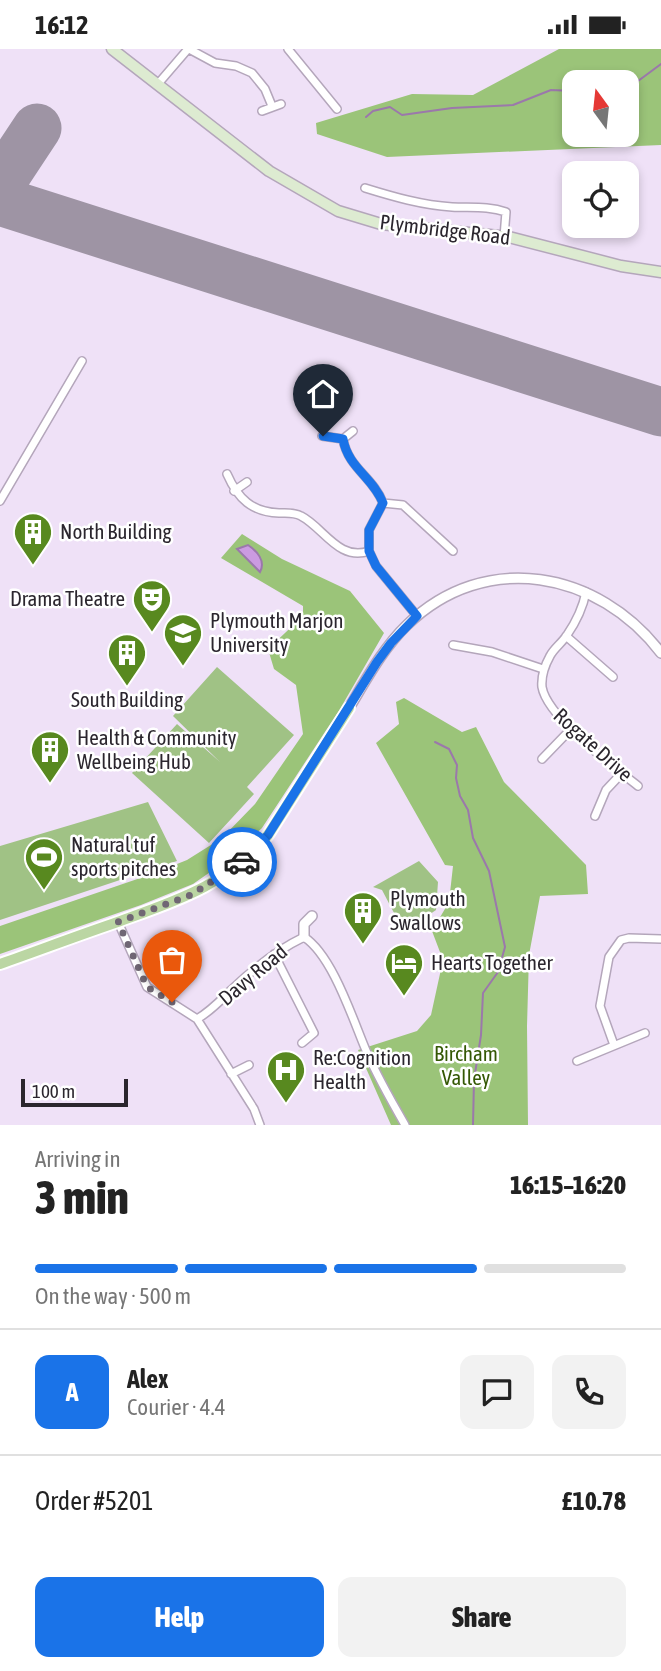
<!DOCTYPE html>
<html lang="en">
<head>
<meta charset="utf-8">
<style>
  :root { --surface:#fff; --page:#f2f2f2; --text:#222; --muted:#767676; --line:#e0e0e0; --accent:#1a73e8 }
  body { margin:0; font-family:"Asap Condensed",sans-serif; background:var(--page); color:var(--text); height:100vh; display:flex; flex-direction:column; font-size:26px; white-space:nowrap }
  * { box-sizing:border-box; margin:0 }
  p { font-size:23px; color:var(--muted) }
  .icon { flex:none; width:38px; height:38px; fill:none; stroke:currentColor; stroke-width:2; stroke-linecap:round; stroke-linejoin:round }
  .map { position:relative; height:1076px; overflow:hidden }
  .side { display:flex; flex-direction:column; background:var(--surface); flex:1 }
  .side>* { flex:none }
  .needle { width:46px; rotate:345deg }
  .controls { position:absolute; left:562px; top:21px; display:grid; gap:14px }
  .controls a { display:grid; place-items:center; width:77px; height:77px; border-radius:14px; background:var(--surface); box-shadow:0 4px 10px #0003; font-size:35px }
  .scale { position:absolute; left:21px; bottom:18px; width:107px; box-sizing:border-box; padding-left:7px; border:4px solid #2b262e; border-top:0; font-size:19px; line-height:24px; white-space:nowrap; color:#2b262e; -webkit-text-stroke:5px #fff; paint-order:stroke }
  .pin { position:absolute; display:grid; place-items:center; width:60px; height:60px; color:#fff; margin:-72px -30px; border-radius:50% 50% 50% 0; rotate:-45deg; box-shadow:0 0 7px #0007 }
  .pin .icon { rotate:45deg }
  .courier { position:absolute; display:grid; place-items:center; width:70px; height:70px; margin:-35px; border:5px solid #1a73e8; border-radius:50%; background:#fff; color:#222; box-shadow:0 2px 9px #0007 }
  .head em { font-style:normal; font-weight:800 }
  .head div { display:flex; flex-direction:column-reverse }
  .head { display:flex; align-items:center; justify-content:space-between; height:119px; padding:0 35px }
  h1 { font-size:46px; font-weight:800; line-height:52px }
  .bar { display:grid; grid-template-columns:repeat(4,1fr); gap:10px 7px; align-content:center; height:84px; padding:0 35px }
  .bar i { height:9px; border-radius:5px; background:var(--line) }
  .bar .selected { background:var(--accent) }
  .bar p { grid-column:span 4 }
  .line { display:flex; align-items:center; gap:18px; padding:0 35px; border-top:2px solid var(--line) }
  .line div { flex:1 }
  .round { display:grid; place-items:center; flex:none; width:74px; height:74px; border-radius:14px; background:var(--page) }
  .cta { display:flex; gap:14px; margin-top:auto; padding:14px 35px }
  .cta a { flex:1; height:80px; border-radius:14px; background:var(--accent); color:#fff; font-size:28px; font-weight:800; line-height:80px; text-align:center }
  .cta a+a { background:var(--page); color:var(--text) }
  .status { display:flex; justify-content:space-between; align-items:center; height:49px; padding:0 35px; background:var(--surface); direction:ltr }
  .status svg { height:19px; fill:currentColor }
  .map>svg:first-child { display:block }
  .green { fill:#a0c285 }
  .forest { fill:#9bc479; fill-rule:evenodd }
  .water { fill:#cb9be1; stroke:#9b78ab; stroke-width:2 }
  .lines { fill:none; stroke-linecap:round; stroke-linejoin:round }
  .stream { stroke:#9b78ab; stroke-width:2 }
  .runway { stroke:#9e94a4; stroke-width:49 }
  .minor-casing { stroke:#b4a6bb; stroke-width:10 }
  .tertiary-casing { stroke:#b4a6bb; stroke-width:12 }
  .secondary-casing { stroke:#b4a6bb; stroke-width:13 }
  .primary-casing { stroke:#fff; stroke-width:14 }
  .minor { stroke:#fff; stroke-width:7 }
  .tertiary { stroke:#fff; stroke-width:9 }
  .secondary { stroke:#ddebd1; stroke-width:10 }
  .primary { stroke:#bbd6a3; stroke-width:10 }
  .done { stroke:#706774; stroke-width:7; stroke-dasharray:0 12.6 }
  .route { stroke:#1a73e8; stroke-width:9 }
  .labels { text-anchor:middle; stroke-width:5; stroke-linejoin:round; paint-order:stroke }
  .street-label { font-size:21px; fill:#2b262e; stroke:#fff }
  .poi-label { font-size:21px; fill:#2b262e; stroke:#fff; text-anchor:start }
  .park-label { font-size:21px; fill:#345804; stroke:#fff }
</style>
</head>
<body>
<div class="status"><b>16:12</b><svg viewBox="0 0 49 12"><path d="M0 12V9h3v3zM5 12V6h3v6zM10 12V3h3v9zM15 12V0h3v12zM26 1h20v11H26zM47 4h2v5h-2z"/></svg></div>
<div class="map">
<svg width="661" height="1076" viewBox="0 0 661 1076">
  <rect width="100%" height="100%" fill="#efe1f7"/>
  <path class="green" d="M217,618l77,68 -47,52 7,7 -45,49 -77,-70 45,-49 43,38 -47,-46z
    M148,753l29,59 -177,59v-74z
    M419,812l19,21 -2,28 -32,22 -22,-42 -9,-3z"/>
  <path class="forest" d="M559,0h102v96l-274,12 -70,-23 -1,-11 96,-29 61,1zM574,33h52v53h-52z
    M242,485l40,25 68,32 34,42 -44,76 -78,119 -33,31 -36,25 -52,21 -141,49v-28l152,-52 35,-14 35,-22 33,-34 48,-70 -7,-49 -22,-16 -6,-20 35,-33v-10l-82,-48z
    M404,649l58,34 14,-5 28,55 82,83 2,29 -48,2 -11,59 -2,71 1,99h-137l-33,-75 59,-19 14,-16 12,-55 -11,-29 17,-29 4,-36 -8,-1 -69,-122 23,-19 -3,-22z"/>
  <path class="water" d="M248,496c9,6 18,16 12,27l-23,-23z"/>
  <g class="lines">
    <path class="stream" d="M626,37l8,-2 27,-20
      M366,68l7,-6 17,-4 12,8 50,-7 61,-3 38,-15 23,1
      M435,693l14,7 8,16 -1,13 4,18 8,14 5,28 16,33 16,76 -7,25 -15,21 -2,42 -7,45 -1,45"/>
    <path class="runway" d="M0,135l37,-56
      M0,152l661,211"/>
    <g class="minor-casing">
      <path id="minor" d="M189,0l26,14 21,3 16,7 13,16 7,17
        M288,0l49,60
        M157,36l31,-36
        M262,62l19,-7
        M365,139c29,9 57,17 87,19 19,1 36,-1 54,5l-2,25
        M322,387l21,3c5,29 30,38 40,64l-14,27v21l7,15 41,50
        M343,390l10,-8
        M227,425c11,25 25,38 52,39 8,0 15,-1 22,3 22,11 38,46 68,35
        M234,442l13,-9
        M0,452l82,-140
        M383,454l20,2 50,46
        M586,543c-3,15 -10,30 -19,43 -5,8 -13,13 -17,21 -5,9 -9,20 -8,31 5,30 72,80 96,99
        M566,587l47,41
        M453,596l39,7 51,17
        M542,710l29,-30
        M595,767l11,-26 16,-17
        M118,873l29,65 50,32 57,90 6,16
        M274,905l40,79 -12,10
        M197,970c14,-8 23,-18 34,-29 22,-21 46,-40 73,-53 28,18 48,80 61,111 11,27 26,52 40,77
        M614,996l-14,-39 9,-49 12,-17 8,-2 32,1
        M577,1012l68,-28
        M231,1025l18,-9"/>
    </g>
    <g class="tertiary-casing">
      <path id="tertiary" d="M349,659c17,-28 34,-60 58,-83 78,-76 192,-54 254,28
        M304,888v-13l8,-8"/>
    </g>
    <g class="secondary-casing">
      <path id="secondary" d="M112,0l157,122 69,40 43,13 128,13 112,29 40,6"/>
    </g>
    <g class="primary-casing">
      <path id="primary" d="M0,915c37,-13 74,-27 112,-40 60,-22 114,-37 156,-89l81,-127"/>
    </g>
    <use href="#minor" class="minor"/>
    <use href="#tertiary" class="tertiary"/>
    <use href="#secondary" class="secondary"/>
    <use href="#primary" class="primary"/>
  </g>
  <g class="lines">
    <path class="done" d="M172,953l-25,-15 -29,-65 73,-27 51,-33"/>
    <path class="route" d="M242,813l26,-27 109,-173 14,-19 26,-27 -41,-50 -7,-15v-21l14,-27c-10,-26 -35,-35 -40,-64l-20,-3"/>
  </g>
  <defs>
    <g id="building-pin" transform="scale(2.0125)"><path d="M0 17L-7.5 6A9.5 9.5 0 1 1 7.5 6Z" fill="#58891f" stroke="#fff"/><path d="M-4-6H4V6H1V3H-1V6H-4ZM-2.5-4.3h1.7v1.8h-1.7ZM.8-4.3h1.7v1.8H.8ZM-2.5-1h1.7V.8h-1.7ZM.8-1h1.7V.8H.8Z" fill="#fff"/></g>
    <g id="theatre-pin" transform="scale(2.0125)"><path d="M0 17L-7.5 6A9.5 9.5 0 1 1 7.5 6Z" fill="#58891f" stroke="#fff"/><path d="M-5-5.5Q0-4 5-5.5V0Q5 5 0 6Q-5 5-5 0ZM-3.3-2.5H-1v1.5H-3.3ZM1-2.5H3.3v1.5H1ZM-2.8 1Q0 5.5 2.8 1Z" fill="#fff"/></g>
    <g id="university-pin" transform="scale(2.0125)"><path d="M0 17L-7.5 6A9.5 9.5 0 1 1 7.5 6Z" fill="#58891f" stroke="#fff"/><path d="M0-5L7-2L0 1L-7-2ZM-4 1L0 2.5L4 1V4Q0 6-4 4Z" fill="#fff"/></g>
    <g id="stadium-pin" transform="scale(2.0125)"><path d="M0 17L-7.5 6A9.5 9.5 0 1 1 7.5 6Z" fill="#58891f" stroke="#fff"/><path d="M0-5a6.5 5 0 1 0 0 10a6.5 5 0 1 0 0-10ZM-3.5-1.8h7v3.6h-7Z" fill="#fff"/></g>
    <g id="hotel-pin" transform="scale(2.0125)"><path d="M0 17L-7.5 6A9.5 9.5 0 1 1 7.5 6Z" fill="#58891f" stroke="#fff"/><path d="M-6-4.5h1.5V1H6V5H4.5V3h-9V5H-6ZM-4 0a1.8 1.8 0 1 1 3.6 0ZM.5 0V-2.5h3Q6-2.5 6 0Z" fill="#fff"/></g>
    <g id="hospital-pin" transform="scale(2.0125)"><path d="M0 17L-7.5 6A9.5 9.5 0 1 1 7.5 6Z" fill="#58891f" stroke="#fff"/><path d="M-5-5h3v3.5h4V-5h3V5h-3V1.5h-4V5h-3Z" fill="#fff"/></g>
  </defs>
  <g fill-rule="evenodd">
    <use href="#building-pin" x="33" y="483"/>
    <use href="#theatre-pin" x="152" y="550"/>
    <use href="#university-pin" x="183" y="584"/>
    <use href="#building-pin" x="127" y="604"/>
    <use href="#building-pin" x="50" y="701"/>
    <use href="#stadium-pin" x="44" y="808"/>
    <use href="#building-pin" x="363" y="862"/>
    <use href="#hotel-pin" x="404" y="914"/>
    <use href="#hospital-pin" x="286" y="1021"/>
  </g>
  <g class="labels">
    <g class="street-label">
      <text transform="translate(445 181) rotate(7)" y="7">Plymbridge Road</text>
      <text transform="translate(593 696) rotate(42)" y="7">Rogate Drive</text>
      <text transform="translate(253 926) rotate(-40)" y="7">Davy Road</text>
    </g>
    <g class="poi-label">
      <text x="60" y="490">North Building</text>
      <text x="125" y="557" text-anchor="end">Drama Theatre</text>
      <text x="210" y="579">Plymouth Marjon<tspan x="210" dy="24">University</tspan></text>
      <text x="127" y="658" text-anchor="middle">South Building</text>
      <text x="77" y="696">Health &amp; Community<tspan x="77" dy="24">Wellbeing Hub</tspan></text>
      <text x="71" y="803">Natural tuf<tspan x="71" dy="24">sports pitches</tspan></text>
      <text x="390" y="857">Plymouth<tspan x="390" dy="24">Swallows</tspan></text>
      <text x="431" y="921">Hearts Together</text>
      <text x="313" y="1016">Re:Cognition<tspan x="313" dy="24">Health</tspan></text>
    </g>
    <g class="park-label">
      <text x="466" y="1012">Bircham<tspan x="466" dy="24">Valley</tspan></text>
    </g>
  </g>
</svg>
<div class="controls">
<a><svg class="needle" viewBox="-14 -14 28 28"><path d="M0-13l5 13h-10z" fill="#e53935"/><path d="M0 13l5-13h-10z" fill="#767676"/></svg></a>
<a><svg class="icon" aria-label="locate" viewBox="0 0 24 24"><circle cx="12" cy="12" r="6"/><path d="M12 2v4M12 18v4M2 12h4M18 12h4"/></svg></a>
</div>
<div class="scale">100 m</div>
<div class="pin" style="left:172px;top:953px;background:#ea580c"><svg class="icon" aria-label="bag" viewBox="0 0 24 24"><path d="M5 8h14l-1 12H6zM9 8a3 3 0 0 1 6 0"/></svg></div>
<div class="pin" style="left:323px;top:387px;background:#1f2937"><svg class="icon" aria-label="home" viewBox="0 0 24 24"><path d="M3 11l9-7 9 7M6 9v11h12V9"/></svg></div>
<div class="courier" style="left:242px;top:813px"><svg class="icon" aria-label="car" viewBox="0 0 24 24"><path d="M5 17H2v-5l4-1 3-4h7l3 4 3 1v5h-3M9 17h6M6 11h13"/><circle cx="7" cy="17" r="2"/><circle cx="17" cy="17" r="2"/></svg></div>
</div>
<section class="side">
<div class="head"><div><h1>3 min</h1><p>Arriving in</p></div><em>16:15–16:20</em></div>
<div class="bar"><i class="selected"></i><i class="selected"></i><i class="selected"></i><i></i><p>On the way · 500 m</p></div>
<div class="line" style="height:126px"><b class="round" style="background:var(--accent);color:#fff">A</b><div><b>Alex</b><p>Courier · 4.4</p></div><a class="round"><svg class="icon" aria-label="chat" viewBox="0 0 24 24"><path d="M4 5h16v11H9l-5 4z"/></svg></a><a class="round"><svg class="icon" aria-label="phone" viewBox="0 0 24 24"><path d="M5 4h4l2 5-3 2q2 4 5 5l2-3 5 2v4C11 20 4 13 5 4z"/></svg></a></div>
<div class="line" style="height:91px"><div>Order #5201</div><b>£10.78</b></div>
<div class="cta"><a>Help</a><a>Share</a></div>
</section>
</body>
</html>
